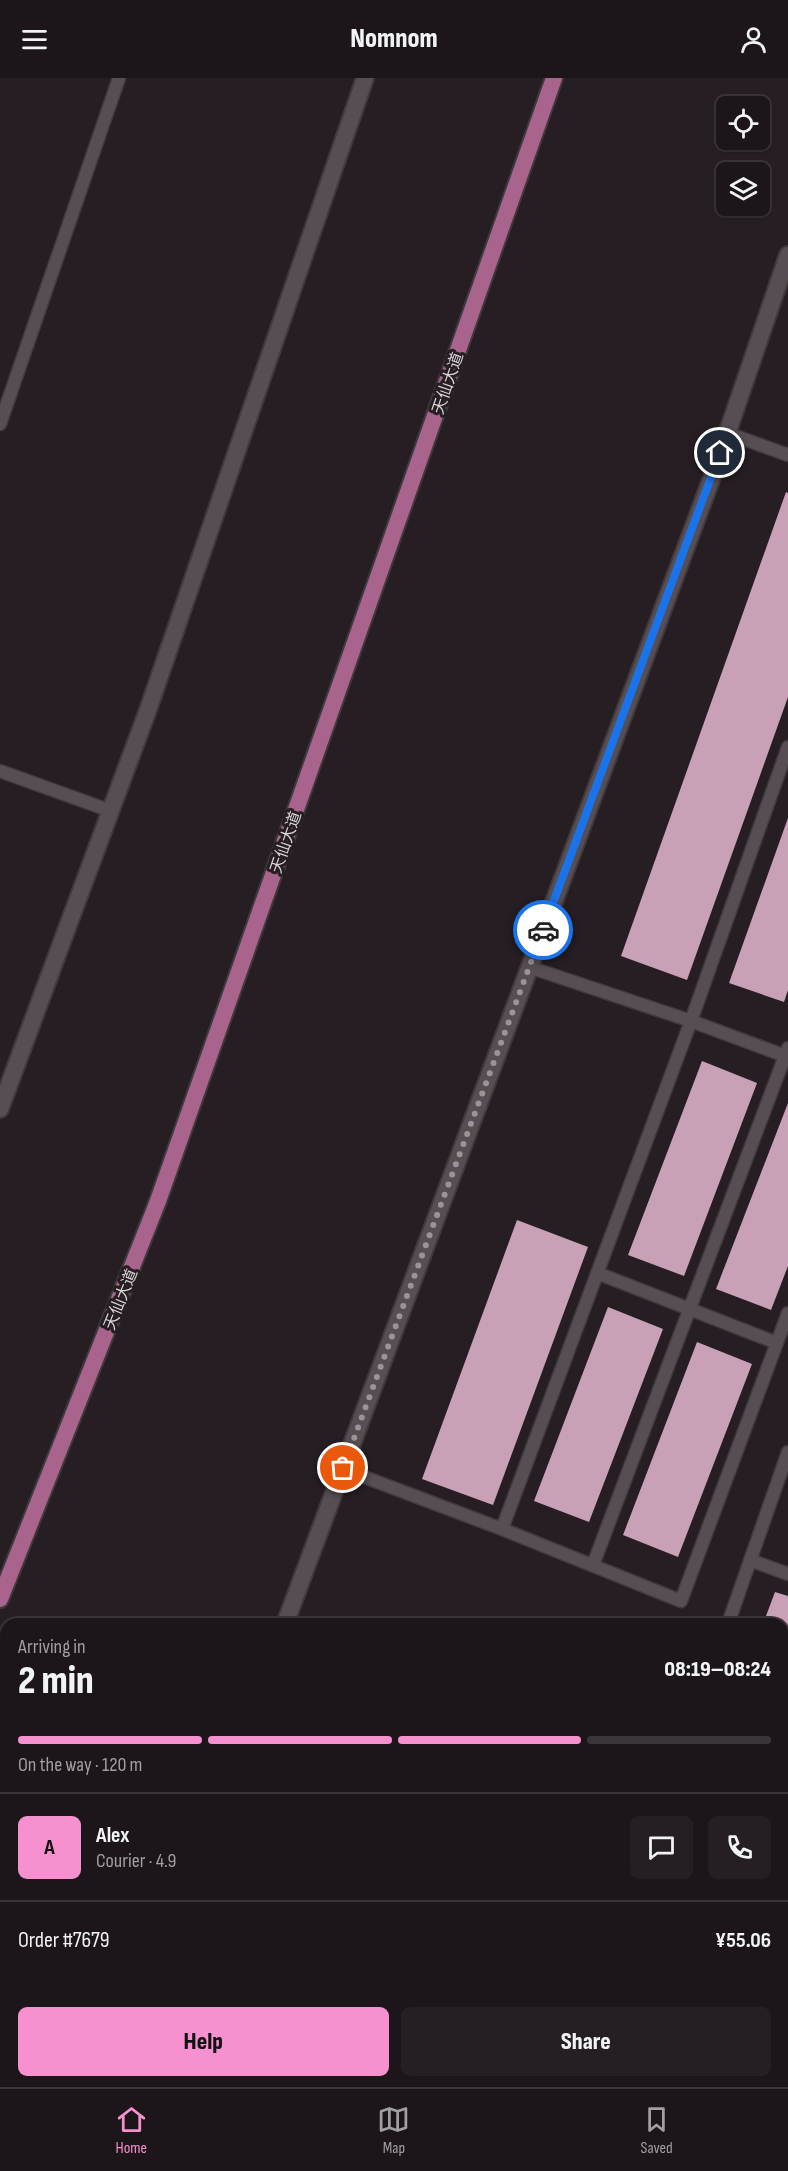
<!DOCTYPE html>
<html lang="en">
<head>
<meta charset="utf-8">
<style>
  :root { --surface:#1c161a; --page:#251f23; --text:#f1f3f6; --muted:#a09fa2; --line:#3a3539; --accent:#f790ce }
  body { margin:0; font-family:"Sofia Sans Condensed","Noto Sans SC",sans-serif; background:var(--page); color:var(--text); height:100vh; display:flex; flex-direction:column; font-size:22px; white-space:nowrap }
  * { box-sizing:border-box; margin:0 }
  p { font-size:20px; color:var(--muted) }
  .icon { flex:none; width:33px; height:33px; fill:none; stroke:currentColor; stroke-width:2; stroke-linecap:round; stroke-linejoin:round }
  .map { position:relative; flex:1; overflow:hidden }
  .panel { position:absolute; left:0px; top:1540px; width:789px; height:470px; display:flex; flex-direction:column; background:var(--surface); border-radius:18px 18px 0 0; box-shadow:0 2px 4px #0004,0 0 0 2px var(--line) }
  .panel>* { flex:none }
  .buttons { position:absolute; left:716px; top:18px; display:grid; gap:12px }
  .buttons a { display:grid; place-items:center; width:54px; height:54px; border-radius:9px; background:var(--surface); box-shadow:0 2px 4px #0004,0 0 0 2px var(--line); font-size:30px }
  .pin { position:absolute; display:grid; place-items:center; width:51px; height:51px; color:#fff; margin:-26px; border:3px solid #fff; border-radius:50%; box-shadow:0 2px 6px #0007 }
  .courier { position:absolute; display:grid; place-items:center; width:60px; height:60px; margin:-30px; border:4px solid #1a73e8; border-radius:50%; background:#fff; color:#222; box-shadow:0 2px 8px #0007 }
  .overview em { font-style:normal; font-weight:800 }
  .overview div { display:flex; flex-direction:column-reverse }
  .overview { display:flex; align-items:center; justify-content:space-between; height:102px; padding:0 18px }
  h1 { font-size:39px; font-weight:800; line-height:45px }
  .bar { display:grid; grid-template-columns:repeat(4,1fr); gap:9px 6px; align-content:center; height:72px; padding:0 18px }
  .bar i { height:8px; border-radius:4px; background:var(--line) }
  .bar .on { background:var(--accent) }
  .bar p { grid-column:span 4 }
  .line { display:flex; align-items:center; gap:15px; padding:0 18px; border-top:2px solid var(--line) }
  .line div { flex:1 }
  .round { display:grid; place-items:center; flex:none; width:63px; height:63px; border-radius:9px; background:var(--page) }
  .action { display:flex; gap:12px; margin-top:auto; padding:12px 18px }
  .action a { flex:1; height:69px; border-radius:9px; background:var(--accent); color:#111; font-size:24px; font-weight:800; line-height:69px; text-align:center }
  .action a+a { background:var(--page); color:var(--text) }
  header { display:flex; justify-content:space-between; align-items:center; height:78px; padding:0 18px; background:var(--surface); font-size:27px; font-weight:800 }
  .menu { display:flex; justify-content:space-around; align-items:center; height:84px; border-top:2px solid var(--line); background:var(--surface); font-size:16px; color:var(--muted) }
  .menu a { display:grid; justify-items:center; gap:3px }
  .menu .on { color:var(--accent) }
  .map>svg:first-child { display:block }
  .building { fill:#c9a1b7 }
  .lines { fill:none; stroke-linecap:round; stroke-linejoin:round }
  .service-casing { stroke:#3f393c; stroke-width:15 }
  .minor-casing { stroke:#3f393c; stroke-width:20 }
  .primary-casing { stroke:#3f393c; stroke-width:20 }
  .service { stroke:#574e53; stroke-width:12 }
  .minor { stroke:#574e53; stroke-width:16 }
  .primary { stroke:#a9648e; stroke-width:16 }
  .done { stroke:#9a9497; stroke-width:6; stroke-dasharray:0 10.8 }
  .route { stroke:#1a73e8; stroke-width:8 }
  .labels { text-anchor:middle; stroke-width:6; stroke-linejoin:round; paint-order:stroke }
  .street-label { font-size:16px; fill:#d9d4d6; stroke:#261e23 }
</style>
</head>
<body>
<header><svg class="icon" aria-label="menu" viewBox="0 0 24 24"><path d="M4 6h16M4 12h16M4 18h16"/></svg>Nomnom<svg class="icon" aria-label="person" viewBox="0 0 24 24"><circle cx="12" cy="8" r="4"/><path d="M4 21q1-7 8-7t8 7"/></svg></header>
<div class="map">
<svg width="788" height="2009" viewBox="0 0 788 2009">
  <rect width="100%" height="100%" fill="#261e23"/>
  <path class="building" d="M786,414l2,1v204l-101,283 -66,-24z
    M788,740v172l-4,12 -55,-19z
    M702,983l55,22 -73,193 -56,-21z
    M788,1025v163l-17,44 -55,-21z
    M517,1142l71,27 -95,258 -71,-26z
    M608,1229l55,22 -74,193 -55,-21z
    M697,1264l55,22 -74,193 -55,-22z
    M775,1514l13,4v124l-5,-2v-94h-20z
    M783,1693l5,1v124l-5,-2z
    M783,1872l5,1v124l-5,-2z"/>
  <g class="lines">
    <g class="service-casing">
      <path id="service" d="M0,346l119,-346
        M727,355l61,22
        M0,693l111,40
        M529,889l162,54 97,36
        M597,1195l180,70
        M343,1391l159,60 189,-508 97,-274
        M502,1451l179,72 107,-288
        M750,1482l38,14
        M593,1487l195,-517
        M728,1546l60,-172
        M783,1675l5,2
        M783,1854l5,2
        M712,2004l13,5"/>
    </g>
    <g class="minor-casing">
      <path id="minor" d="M0,1031l148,-399 217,-632
        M285,1546l429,-1152 74,-217
        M0,1924l6,10
        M68,2004l5,5"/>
    </g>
    <g class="primary-casing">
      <path id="primary" d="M0,1521l158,-398 396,-1123"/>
    </g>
    <use href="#service" class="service"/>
    <use href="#minor" class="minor"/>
    <use href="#primary" class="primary"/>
  </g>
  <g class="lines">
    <path class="done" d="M343,1390l200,-538"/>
    <path class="route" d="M543,852l177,-477"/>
  </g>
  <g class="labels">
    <g class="street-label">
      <text transform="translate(447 305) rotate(-71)" y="6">天仙大道</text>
      <text transform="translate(285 764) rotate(-71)" y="6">天仙大道</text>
      <text transform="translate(120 1221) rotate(-68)" y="6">天仙大道</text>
    </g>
  </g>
</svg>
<div class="buttons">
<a><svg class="icon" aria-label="locate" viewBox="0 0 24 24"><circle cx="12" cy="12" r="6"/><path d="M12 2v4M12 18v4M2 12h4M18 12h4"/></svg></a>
<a><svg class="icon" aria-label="layers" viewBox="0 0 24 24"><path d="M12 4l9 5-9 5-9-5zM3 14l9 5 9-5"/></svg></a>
</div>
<div class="pin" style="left:343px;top:1390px;background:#ea580c"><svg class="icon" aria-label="bag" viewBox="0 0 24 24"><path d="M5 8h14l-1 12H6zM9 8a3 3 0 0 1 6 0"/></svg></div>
<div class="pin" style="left:720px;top:375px;background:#1f2937"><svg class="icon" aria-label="home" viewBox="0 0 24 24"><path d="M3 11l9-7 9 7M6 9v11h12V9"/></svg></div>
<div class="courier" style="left:543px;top:852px"><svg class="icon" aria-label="car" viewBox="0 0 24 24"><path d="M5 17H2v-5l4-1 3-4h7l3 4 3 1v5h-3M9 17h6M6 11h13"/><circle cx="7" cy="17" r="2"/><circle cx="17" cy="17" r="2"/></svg></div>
<section class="panel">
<div class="overview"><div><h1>2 min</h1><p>Arriving in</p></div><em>08:19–08:24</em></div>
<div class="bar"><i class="on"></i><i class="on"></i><i class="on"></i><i></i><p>On the way · 120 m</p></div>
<div class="line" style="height:108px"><b class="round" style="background:var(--accent);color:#111">A</b><div><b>Alex</b><p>Courier · 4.9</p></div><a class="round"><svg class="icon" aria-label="chat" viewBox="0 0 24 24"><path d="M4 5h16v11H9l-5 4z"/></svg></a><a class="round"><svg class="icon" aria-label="phone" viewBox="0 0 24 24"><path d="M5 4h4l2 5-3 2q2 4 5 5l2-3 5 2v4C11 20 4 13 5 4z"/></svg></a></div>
<div class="line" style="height:78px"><div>Order #7679</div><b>¥55.06</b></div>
<div class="action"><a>Help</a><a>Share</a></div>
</section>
</div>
<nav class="menu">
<a class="on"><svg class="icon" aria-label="home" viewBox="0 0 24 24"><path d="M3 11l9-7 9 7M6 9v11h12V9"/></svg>Home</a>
<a><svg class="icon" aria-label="map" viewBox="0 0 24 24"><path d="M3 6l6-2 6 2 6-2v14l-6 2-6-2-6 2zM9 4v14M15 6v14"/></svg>Map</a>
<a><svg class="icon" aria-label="saved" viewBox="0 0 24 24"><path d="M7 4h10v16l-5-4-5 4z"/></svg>Saved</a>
</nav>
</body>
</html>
